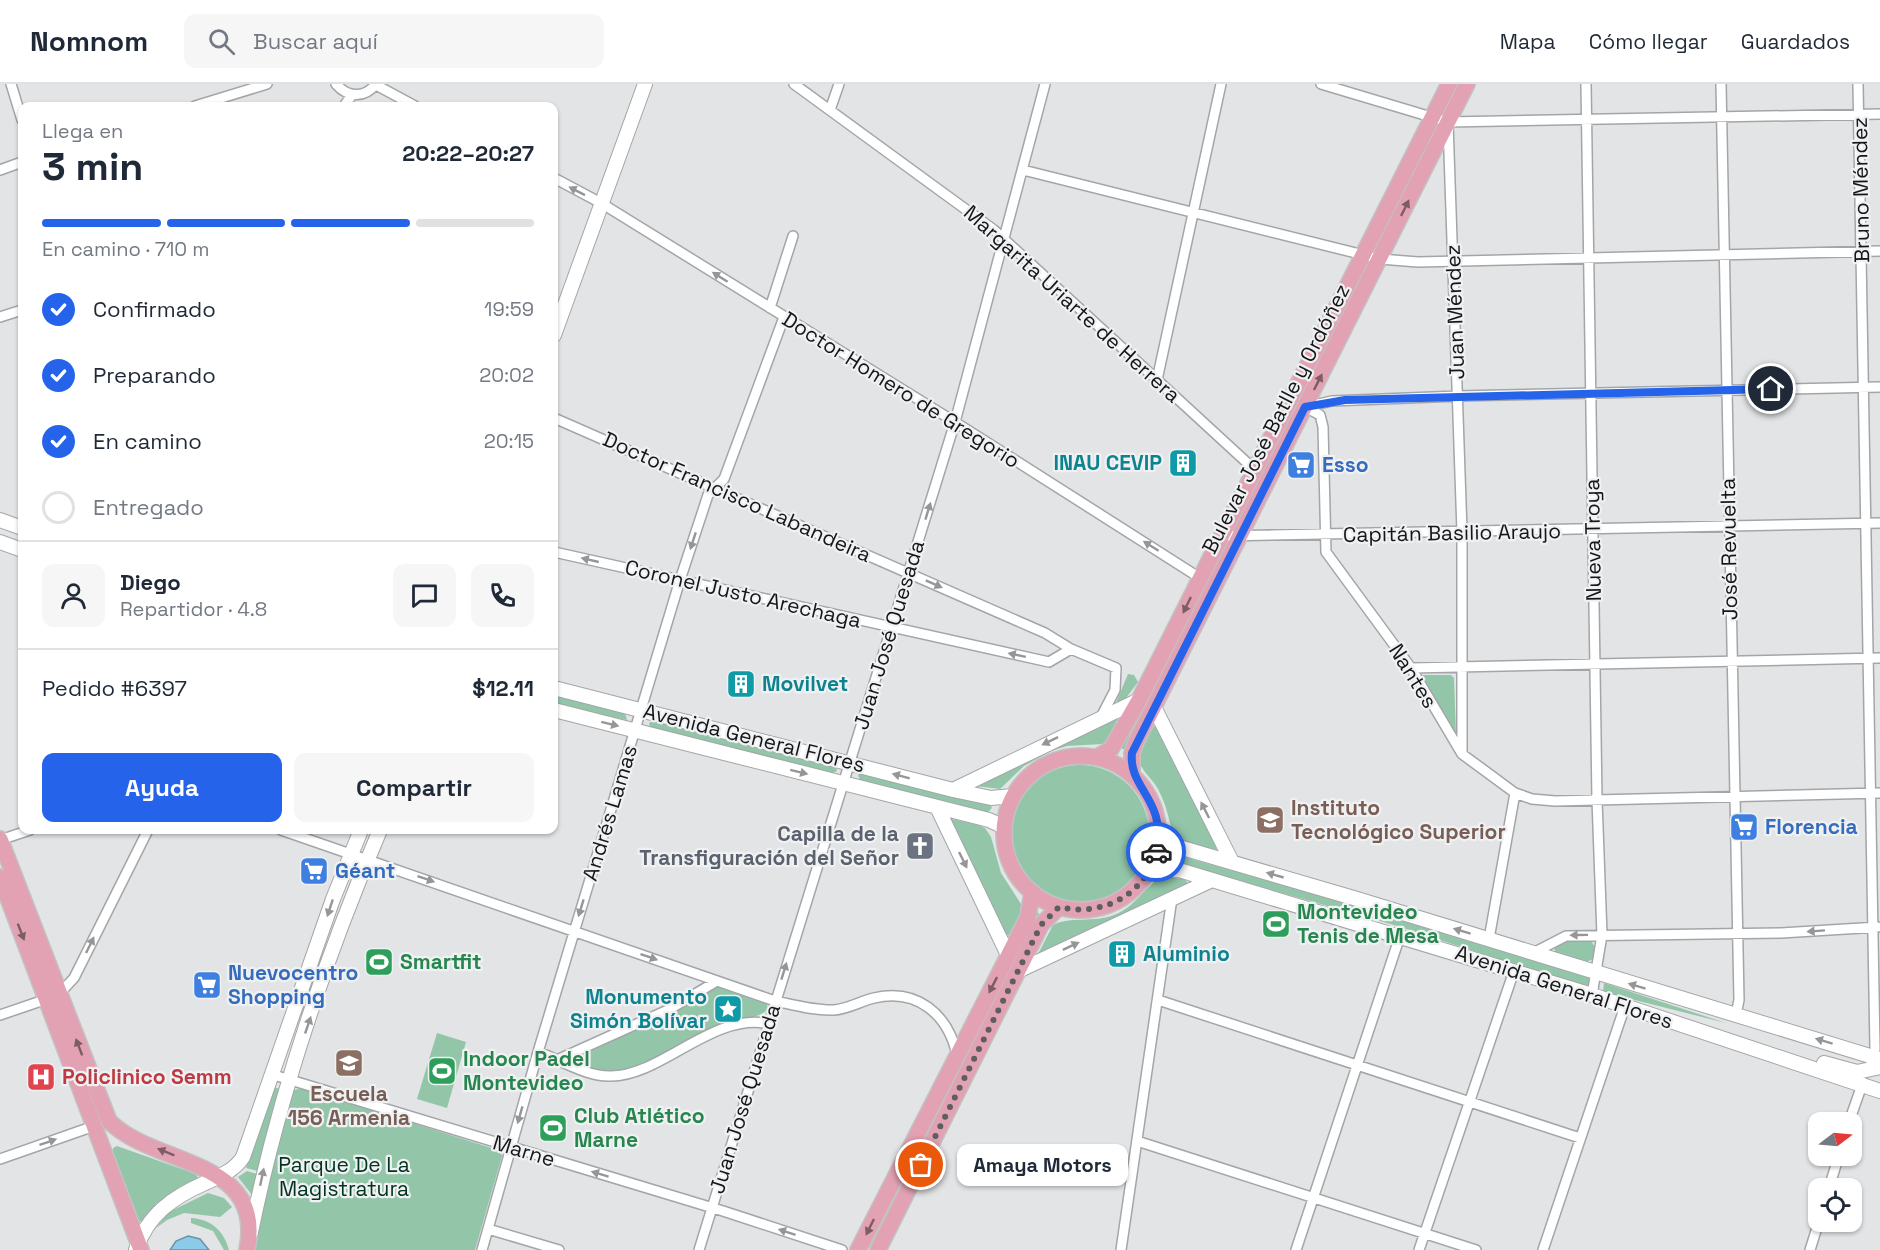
<!DOCTYPE html>
<html lang="es">
<head>
<meta charset="utf-8">
<style>
  :root { --surface:#fff; --page:#f6f6f7; --text:#1f2937; --muted:#747a83; --line:#e0e1e3; --accent:#2563eb }
  body { margin:0; font-family:"Space Grotesk",sans-serif; background:var(--page); color:var(--text); height:100vh; display:flex; flex-direction:column; font-size:22px; white-space:nowrap }
  * { box-sizing:border-box; margin:0 }
  p { font-size:20px; color:var(--muted) }
  .icon { flex:none; width:33px; height:33px; fill:none; stroke:currentColor; stroke-width:2; stroke-linecap:round; stroke-linejoin:round }
  .map { position:relative; flex:1; overflow:hidden }
  .drawer { position:absolute; left:18px; top:18px; width:540px; height:732px; display:flex; flex-direction:column; background:var(--surface); border-radius:12px; box-shadow:0 2px 4px #0004 }
  .drawer>* { flex:none }
  .needle { width:39px; rotate:74deg }
  .tools { position:absolute; left:1808px; top:1028px; display:grid; gap:12px }
  .tools a { display:grid; place-items:center; width:54px; height:54px; border-radius:12px; background:var(--surface); box-shadow:0 2px 4px #0004; font-size:30px }
  .pin { position:absolute; display:grid; place-items:center; width:51px; height:51px; color:#fff; margin:-26px; border:3px solid #fff; border-radius:50%; box-shadow:0 2px 6px #0007 }
  .courier { position:absolute; display:grid; place-items:center; width:60px; height:60px; margin:-30px; border:4px solid #2563eb; border-radius:50%; background:#fff; color:#222; box-shadow:0 2px 8px #0007 }
  .bubble { position:absolute; height:42px; border-radius:12px; background:var(--surface); box-shadow:0 2px 4px #0004; font-size:20px; font-weight:800; line-height:42px; text-align:center }
  .headline em { font-style:normal; font-weight:800 }
  .headline div { display:flex; flex-direction:column-reverse }
  .headline { display:flex; align-items:center; justify-content:space-between; height:102px; padding:0 24px }
  h1 { font-size:39px; font-weight:800; line-height:45px }
  .bar { display:grid; grid-template-columns:repeat(4,1fr); gap:9px 6px; align-content:center; height:72px; padding:0 24px }
  .bar i { height:8px; border-radius:4px; background:var(--line) }
  .bar .on { background:var(--accent) }
  .bar p { grid-column:span 4 }
  .line { display:flex; align-items:center; gap:15px; padding:0 24px; border-top:2px solid var(--line) }
  .line div { flex:1 }
  .round { display:grid; place-items:center; flex:none; width:63px; height:63px; border-radius:12px; background:var(--page) }
  ol { padding:0 24px; list-style:none }
  li { display:flex; align-items:center; gap:18px; height:66px }
  li p { margin-inline-start:auto }
  li .icon { padding:6px; border-radius:50%; background:var(--accent); color:#fff; stroke-width:4 }
  li:last-child { color:var(--muted) }
  li i { width:33px; height:33px; border:3px solid var(--line); border-radius:50% }
  .button { display:flex; gap:12px; margin-top:auto; padding:12px 24px }
  .button a { flex:1; height:69px; border-radius:12px; background:var(--accent); color:#fff; font-size:24px; font-weight:800; line-height:69px; text-align:center }
  .button a+a { background:var(--page); color:var(--text) }
  header { display:flex; align-items:center; gap:36px; box-sizing:border-box; height:84px; padding:0 30px; background:var(--surface); border-bottom:2px solid var(--line) }
  header strong { font-size:28px }
  nav { display:flex; gap:33px; margin-inline-start:auto; font-size:21px }
  .search { width:420px; height:54px; background:var(--page); display:flex; align-items:center; gap:15px; box-sizing:border-box; padding:0 21px; border-radius:12px; color:var(--muted); font-size:22px }
  .map>svg:first-child { display:block }
  .green { fill:#93c6a9 }
  .water { fill:#8bcbe8; stroke:#6895a9; stroke-width:1.5 }
  .lines { fill:none; stroke-linecap:round; stroke-linejoin:round }
  .street-casing { stroke:#a3a6a8; stroke-width:12 }
  .secondary-casing { stroke:#a3a6a8; stroke-width:16 }
  .primary-casing { stroke:#c2c2c3; stroke-width:18 }
  .street { stroke:#fff; stroke-width:9 }
  .secondary { stroke:#fff; stroke-width:14 }
  .primary { stroke:#e2a2b3; stroke-width:15 }
  .oneway { fill:#969697 }
  .oneway2 { fill:#7c5c65 }
  .done { stroke:#5d5e5f; stroke-width:6; stroke-dasharray:0 10.8 }
  .route { stroke:#2563eb; stroke-width:8 }
  .labels { text-anchor:middle; stroke-width:4.5; stroke-linejoin:round; paint-order:stroke }
  .street-label { font-size:21px; fill:#151617; stroke:#eff1f3 }
  .culture-label { font-size:21px; font-weight:bold; fill:#0d838f; stroke:#eff1f3; text-anchor:end }
  .shop-label { font-size:21px; font-weight:bold; fill:#366cbe; stroke:#eff1f3; text-anchor:start }
  .education-label { font-size:21px; font-weight:bold; fill:#785e54; stroke:#eff1f3; text-anchor:start }
  .worship-label { font-size:21px; font-weight:bold; fill:#5b616d; stroke:#eff1f3; text-anchor:end }
  .leisure-label { font-size:21px; font-weight:bold; fill:#27864d; stroke:#eff1f3; text-anchor:start }
  .health-label { font-size:21px; font-weight:bold; fill:#be3a42; stroke:#eff1f3; text-anchor:start }
  .park-label { font-size:21px; fill:#01331e; stroke:#eff1f3 }
</style>
</head>
<body>
<header>
<strong>Nomnom</strong>
<div class="search"><svg class="icon" aria-label="search" viewBox="0 0 24 24"><circle cx="10" cy="10" r="6"/><path d="M15 15l6 6"/></svg>Buscar aquí</div>
<nav><a>Mapa</a><a>Cómo llegar</a><a>Guardados</a></nav>
</header>
<div class="map">
<svg width="1880" height="1166" viewBox="0 0 1880 1166">
  <rect width="100%" height="100%" fill="#e2e4e6"/>
  <path class="green" d="M1363,184l3,1 -132,259 -1,-1z
    M1224,459l4,2 -103,205 -4,-2z
    M1128,590l6,1 4,7 -15,20 -8,3z
    M1422,591h29l3,3 2,56h-3z
    M554,612l71,17 2,7 -73,-16z
    M1119,632l-11,23 -5,5 -36,2 -16,5 -27,15 -24,23 -25,-3z
    M655,636l181,46 1,5 -4,2 -183,-46 -1,-4z
    M1153,642l4,1 60,120 -2,3c-55,-8 -37,-19 -55,-57 -5,-12 -16,-19 -21,-31l2,-16z
    M1011 750a69 69 0 1 1 138 0a69 69 0 1 1-138 0Z
    M861,688l129,32 2,4 -4,4 -128,-32 -2,-5z
    M948,734l30,7 7,3 6,9 10,36 20,31 -1,10 -11,21h-4z
    M1173,770l232,65 186,59 -1,11 -193,-63 -226,-65z
    M1162,793l22,2 5,5 -151,70 15,-29c17,-9 41,-2 61,-10 23,-9 29,-28 48,-38z
    M1038,828l2,4 -168,329 13,-28 2,-11z
    M1564,856l28,2 3,6 -1,11 -9,3 -30,-10 -1,-7z
    M1604,899l122,40 -123,-31z
    M718,903l49,17 1,6c-18,12 -42,12 -62,21 -28,12 -101,66 -127,29l4,-8 96,-44z
    M437,949l29,9 -19,66 -30,-9z
    M274,1003l6,2 -22,82 -12,-3z
    M302,1004l199,63 1,5 -27,94h-220l20,-97 19,-63z
    M117,1062l79,28 2,4 -41,25 -14,18h-4l-26,-67v-6z
    M247,1087l10,3 -5,21 -14,-18z
    M208,1109l16,5 8,9 -12,10 -36,-4 -17,7 -11,8 13,-16z
    M191,1134c20,1 33,13 38,32h-5l-11,-19 -22,-8z"/>
  <path class="water" d="M188,1152l12,3 9,11h-39l6,-9z"/>
  <g class="lines">
    <g class="street-casing">
      <path id="street" d="M11,0l11,36
        M336,0c12,14 29,14 40,0
        M794,0l200,146 261,240
        M1321,0l127,38 432,-8
        M1586,0l11,716 5,135 -10,60
        M1721,0l18,916 -3,14
        M1858,0l17,965 -4,12
        M376,1l39,21
        M195,22l72,-22
        M344,22l8,-11
        M830,26l9,-26
        M1448,39l14,409v222
        M0,86l22,-8
        M1023,86l357,89 38,3 462,-11
        M554,94l47,25 354,219 245,156
        M770,224l23,-72
        M0,233l22,-7
        M1157,296l64,-296
        M1305,323l15,8 3,12 3,125 85,116 51,86 53,39 17,6 23,2 325,-8
        M1305,323l27,-6 126,-5 422,-9
        M554,334l491,215 26,16 45,19 -1,22 -13,25
        M1222,452l658,-13
        M554,468l495,110 22,-13
        M1411,584l469,-10
        M281,746l494,171c19,4 40,10 59,9 14,-1 27,-9 40,-12 43,-10 74,16 83,57
        M0,756l30,-10
        M1489,855l26,-146
        M1533,869l33,-17 215,-3 97,-6
        M59,910l15,-16 74,-148
        M1158,916l422,138
        M0,931l47,-16
        M538,968c23,8 49,25 73,24 51,0 102,-65 159,-52
        M559,975l111,-50 47,-28
        M274,991l449,136 119,39
        M1849,1038l14,-40
        M1137,1057l339,109
        M0,1075l97,-34
        M1829,1104l10,-33
        M488,1145l71,21
        M482,1166l56,-198 142,-472 28,-85 16,-16 60,-162
        M699,1166l256,-828 90,-338
        M1121,1166l51,-352
        M1296,1166l104,-314
        M1419,1166l95,-279
        M1543,1166l82,-244
        M1810,1166l9,-29"/>
    </g>
    <g class="secondary-casing">
      <path id="secondary" d="M554,251l91,-251
        M0,436l22,8
        M0,458l22,8
        M554,604l399,102 38,8 22,-2
        M1154,623l78,155
        M554,626l435,110 15,7
        M953,706l186,-90
        M937,723l71,148
        M1158,747l14,14 185,54 523,160
        M1149,787l30,-1 413,125 288,96
        M1018,887l194,-91
        M1824,979l33,9 23,-5
        M251,1148c28,-137 74,-273 129,-402
        M136,1166c11,-35 37,-53 69,-67 15,-7 29,-12 38,-26l90,-258 28,-69"/>
    </g>
    <g class="primary-casing">
      <path id="primary" d="M1004 749a77 77 0 1 1 154 0a77 77 0 1 1-154 0Z
        M1097,673l14,-8 28,-49 310,-616
        M1132,691v-22l4,-11 331,-658
        M0,755l109,282c45,46 157,36 138,129
        M0,793l141,373
        M858,1166l170,-333 4,-24
        M878,1166l163,-325 18,-18"/>
    </g>
    <use href="#street" class="street"/>
    <use href="#secondary" class="secondary"/>
    <use href="#primary" class="primary"/>
  </g>
  <defs><path id="oneway-solid" d="M-6-.8H1V-3.2L6.5 0L1 3.2V.8H-6Z" transform="scale(1.5)"/></defs>
  <g class="oneway">
    <use href="#oneway-solid" transform="translate(577 107) rotate(-153)"/>
    <use href="#oneway-solid" transform="translate(720 193) rotate(-148)"/>
    <use href="#oneway-solid" transform="translate(928 427) rotate(-73)"/>
    <use href="#oneway-solid" transform="translate(693 457) rotate(108)"/>
    <use href="#oneway-solid" transform="translate(1151 462) rotate(-148)"/>
    <use href="#oneway-solid" transform="translate(590 476) rotate(-167)"/>
    <use href="#oneway-solid" transform="translate(934 500) rotate(24)"/>
    <use href="#oneway-solid" transform="translate(1017 571) rotate(-168)"/>
    <use href="#oneway-solid" transform="translate(610 640) rotate(14)"/>
    <use href="#oneway-solid" transform="translate(1050 657) rotate(154)"/>
    <use href="#oneway-solid" transform="translate(799 688) rotate(14)"/>
    <use href="#oneway-solid" transform="translate(901 692) rotate(-165)"/>
    <use href="#oneway-solid" transform="translate(1205 726) rotate(-117)"/>
    <use href="#oneway-solid" transform="translate(963 776) rotate(64)"/>
    <use href="#oneway-solid" transform="translate(1275 791) rotate(-164)"/>
    <use href="#oneway-solid" transform="translate(426 795) rotate(19)"/>
    <use href="#oneway-solid" transform="translate(330 824) rotate(108)"/>
    <use href="#oneway-solid" transform="translate(581 824) rotate(107)"/>
    <use href="#oneway-solid" transform="translate(1462 847) rotate(-163)"/>
    <use href="#oneway-solid" transform="translate(1816 847) rotate(176)"/>
    <use href="#oneway-solid" transform="translate(1579 851) rotate(179)"/>
    <use href="#oneway-solid" transform="translate(90 861) rotate(-64)"/>
    <use href="#oneway-solid" transform="translate(1071 862) rotate(-25)"/>
    <use href="#oneway-solid" transform="translate(649 873) rotate(19)"/>
    <use href="#oneway-solid" transform="translate(784 887) rotate(-73)"/>
    <use href="#oneway-solid" transform="translate(1637 902) rotate(-163)"/>
    <use href="#oneway-solid" transform="translate(308 941) rotate(-71)"/>
    <use href="#oneway-solid" transform="translate(1824 957) rotate(-163)"/>
    <use href="#oneway-solid" transform="translate(520 1031) rotate(106)"/>
    <use href="#oneway-solid" transform="translate(48 1058) rotate(-19)"/>
    <use href="#oneway-solid" transform="translate(600 1090) rotate(-163)"/>
    <use href="#oneway-solid" transform="translate(262 1093) rotate(-78)"/>
    <use href="#oneway-solid" transform="translate(787 1148) rotate(-162)"/>
  </g>
  <g class="oneway2">
    <use href="#oneway-solid" transform="translate(1405 124) rotate(-64)"/>
    <use href="#oneway-solid" transform="translate(1318 298) rotate(-63)"/>
    <use href="#oneway-solid" transform="translate(1187 521) rotate(116)"/>
    <use href="#oneway-solid" transform="translate(21 848) rotate(69)"/>
    <use href="#oneway-solid" transform="translate(993 901) rotate(117)"/>
    <use href="#oneway-solid" transform="translate(79 963) rotate(-111)"/>
    <use href="#oneway-solid" transform="translate(166 1068) rotate(-158)"/>
    <use href="#oneway-solid" transform="translate(870 1143) rotate(116)"/>
  </g>
  <g class="lines">
    <path class="done" d="M921,1081l120,-240 18,-18c42,10 86,-11 97,-55"/>
    <path class="route" d="M1156,768c12,-52 -28,-63 -24,-99l173,-346 40,-7 426,-11"/>
  </g>
  <defs>
    <g id="building-square" transform="scale(1.5)"><rect x="-9" y="-9" width="18" height="18" rx="4" fill="#0f9aa8" stroke="#eff1f3"/><path d="M-4-6H4V6H1V3H-1V6H-4ZM-2.5-4.3h1.7v1.8h-1.7ZM.8-4.3h1.7v1.8H.8ZM-2.5-1h1.7V.8h-1.7ZM.8-1h1.7V.8H.8Z" fill="#fff"/></g>
    <g id="supermarket-square" transform="scale(1.5)"><rect x="-9" y="-9" width="18" height="18" rx="4" fill="#3f7fe0" stroke="#eff1f3"/><path d="M-6-5.5h2.5l.6 2H6L4.5 2H-2.5L-4.4-4H-6ZM-1.5 3.2a1.3 1.3 0 1 0 .1 0ZM3 3.2a1.3 1.3 0 1 0 .1 0Z" fill="#fff"/></g>
    <g id="school-square" transform="scale(1.5)"><rect x="-9" y="-9" width="18" height="18" rx="4" fill="#8d6e63" stroke="#eff1f3"/><path d="M0-5L7-2L0 1L-7-2ZM-4 1L0 2.5L4 1V4Q0 6-4 4Z" fill="#fff"/></g>
    <g id="church-square" transform="scale(1.5)"><rect x="-9" y="-9" width="18" height="18" rx="4" fill="#6b7280" stroke="#eff1f3"/><path d="M-1.2-6h2.4v3.5h3.3v2.4h-3.3V6h-2.4V-.1h-3.3v-2.4h3.3Z" fill="#fff"/></g>
    <g id="stadium-square" transform="scale(1.5)"><rect x="-9" y="-9" width="18" height="18" rx="4" fill="#2e9e5b" stroke="#eff1f3"/><path d="M0-5a6.5 5 0 1 0 0 10a6.5 5 0 1 0 0-10ZM-3.5-1.8h7v3.6h-7Z" fill="#fff"/></g>
    <g id="sight-square" transform="scale(1.5)"><rect x="-9" y="-9" width="18" height="18" rx="4" fill="#0f9aa8" stroke="#eff1f3"/><path d="M0-6L1.8-2.2L6-1.7L2.9 1.2L3.7 5.4L0 3.3L-3.7 5.4L-2.9 1.2L-6-1.7L-1.8-2.2Z" fill="#fff"/></g>
    <g id="hospital-square" transform="scale(1.5)"><rect x="-9" y="-9" width="18" height="18" rx="4" fill="#e0444e" stroke="#eff1f3"/><path d="M-5-5h3v3.5h4V-5h3V5h-3V1.5h-4V5h-3Z" fill="#fff"/></g>
  </defs>
  <g fill-rule="evenodd">
    <use href="#building-square" x="1183" y="379"/>
    <use href="#supermarket-square" x="1301" y="381"/>
    <use href="#building-square" x="741" y="600"/>
    <use href="#school-square" x="1270" y="736"/>
    <use href="#supermarket-square" x="1744" y="743"/>
    <use href="#church-square" x="920" y="762"/>
    <use href="#supermarket-square" x="314" y="787"/>
    <use href="#stadium-square" x="1276" y="840"/>
    <use href="#building-square" x="1122" y="870"/>
    <use href="#stadium-square" x="379" y="878"/>
    <use href="#supermarket-square" x="207" y="901"/>
    <use href="#sight-square" x="728" y="925"/>
    <use href="#school-square" x="349" y="979"/>
    <use href="#stadium-square" x="442" y="987"/>
    <use href="#hospital-square" x="41" y="993"/>
    <use href="#stadium-square" x="553" y="1044"/>
  </g>
  <g class="labels">
    <g class="street-label">
      <text transform="translate(1861 106) rotate(-91)" y="7">Bruno Méndez</text>
      <text transform="translate(1072 220) rotate(42)" y="7">Margarita Uriarte de Herrera</text>
      <text transform="translate(1455 228) rotate(-92)" y="7">Juan Méndez</text>
      <text transform="translate(901 306) rotate(32)" y="7">Doctor Homero de Gregorio</text>
      <text transform="translate(1276 335) rotate(-63)" y="7">Bulevar José Batlle y Ordóñez</text>
      <text transform="translate(737 413) rotate(24)" y="7">Doctor Francisco Labandeira</text>
      <text transform="translate(1452 449) rotate(-1)" y="7">Capitán Basilio Araujo</text>
      <text transform="translate(1593 456) rotate(-91)" y="7">Nueva Troya</text>
      <text transform="translate(1729 465) rotate(-91)" y="7">José Revuelta</text>
      <text transform="translate(743 510) rotate(13)" y="7">Coronel Justo Arechaga</text>
      <text transform="translate(889 551) rotate(-73)" y="7">Juan José Quesada</text>
      <text transform="translate(1413 592) rotate(58)" y="7">Nantes</text>
      <text transform="translate(754 654) rotate(14)" y="7">Avenida General Flores</text>
      <text transform="translate(610 729) rotate(-73)" y="7">Andrés Lamas</text>
      <text transform="translate(1564 903) rotate(18)" y="7">Avenida General Flores</text>
      <text transform="translate(745 1015) rotate(-73)" y="7">Juan José Quesada</text>
      <text transform="translate(524 1067) rotate(17)" y="7">Marne</text>
    </g>
    <g class="culture-label">
      <text x="1162" y="386">INAU CEVIP</text>
      <text x="762" y="607" text-anchor="start">Movilvet</text>
      <text x="1143" y="877" text-anchor="start">Aluminio</text>
      <text x="707" y="920">Monumento<tspan x="707" dy="24">Simón Bolívar</tspan></text>
    </g>
    <g class="shop-label">
      <text x="1322" y="388">Esso</text>
      <text x="1765" y="750">Florencia</text>
      <text x="335" y="794">Géant</text>
      <text x="228" y="896">Nuevocentro<tspan x="228" dy="24">Shopping</tspan></text>
    </g>
    <g class="education-label">
      <text x="1291" y="731">Instituto<tspan x="1291" dy="24">Tecnológico Superior</tspan></text>
      <text x="349" y="1017" text-anchor="middle">Escuela<tspan x="349" dy="24">156 Armenia</tspan></text>
    </g>
    <g class="worship-label">
      <text x="899" y="757">Capilla de la<tspan x="899" dy="24">Transfiguración del Señor</tspan></text>
    </g>
    <g class="leisure-label">
      <text x="1297" y="835">Montevideo<tspan x="1297" dy="24">Tenis de Mesa</tspan></text>
      <text x="400" y="885">Smartfit</text>
      <text x="463" y="982">Indoor Padel<tspan x="463" dy="24">Montevideo</tspan></text>
      <text x="574" y="1039">Club Atlético<tspan x="574" dy="24">Marne</tspan></text>
    </g>
    <g class="health-label">
      <text x="62" y="1000">Policlinico Semm</text>
    </g>
    <g class="park-label">
      <text x="344" y="1088">Parque De La<tspan x="344" dy="24">Magistratura</tspan></text>
    </g>
  </g>
</svg>
<div class="tools">
<a><svg class="needle" viewBox="-14 -14 28 28"><path d="M0-13l5 13h-10z" fill="#e53935"/><path d="M0 13l5-13h-10z" fill="#747a83"/></svg></a>
<a><svg class="icon" aria-label="locate" viewBox="0 0 24 24"><circle cx="12" cy="12" r="6"/><path d="M12 2v4M12 18v4M2 12h4M18 12h4"/></svg></a>
</div>
<div class="pin" style="left:921px;top:1081px;background:#ea580c"><svg class="icon" aria-label="bag" viewBox="0 0 24 24"><path d="M5 8h14l-1 12H6zM9 8a3 3 0 0 1 6 0"/></svg></div>
<div class="pin" style="left:1771px;top:305px;background:#1f2937"><svg class="icon" aria-label="home" viewBox="0 0 24 24"><path d="M3 11l9-7 9 7M6 9v11h12V9"/></svg></div>
<div class="courier" style="left:1156px;top:768px"><svg class="icon" aria-label="car" viewBox="0 0 24 24"><path d="M5 17H2v-5l4-1 3-4h7l3 4 3 1v5h-3M9 17h6M6 11h13"/><circle cx="7" cy="17" r="2"/><circle cx="17" cy="17" r="2"/></svg></div>
<div class="bubble" style="left:957px;top:1060px;width:171px">Amaya Motors</div>
<section class="drawer">
<div class="headline"><div><h1>3 min</h1><p>Llega en</p></div><em>20:22–20:27</em></div>
<div class="bar"><i class="on"></i><i class="on"></i><i class="on"></i><i></i><p>En camino · 710 m</p></div>
<ol>
<li><svg class="icon" aria-label="check" viewBox="0 0 24 24"><path d="M5 12l5 5 9-10"/></svg>Confirmado<p>19:59</p></li>
<li><svg class="icon" aria-label="check" viewBox="0 0 24 24"><path d="M5 12l5 5 9-10"/></svg>Preparando<p>20:02</p></li>
<li><svg class="icon" aria-label="check" viewBox="0 0 24 24"><path d="M5 12l5 5 9-10"/></svg>En camino<p>20:15</p></li>
<li><i></i>Entregado</li>
</ol>
<div class="line" style="height:108px"><a class="round"><svg class="icon" aria-label="person" viewBox="0 0 24 24"><circle cx="12" cy="8" r="4"/><path d="M4 21q1-7 8-7t8 7"/></svg></a><div><b>Diego</b><p>Repartidor · 4.8</p></div><a class="round"><svg class="icon" aria-label="chat" viewBox="0 0 24 24"><path d="M4 5h16v11H9l-5 4z"/></svg></a><a class="round"><svg class="icon" aria-label="phone" viewBox="0 0 24 24"><path d="M5 4h4l2 5-3 2q2 4 5 5l2-3 5 2v4C11 20 4 13 5 4z"/></svg></a></div>
<div class="line" style="height:78px"><div>Pedido #6397</div><b>$12.11</b></div>
<div class="button"><a>Ayuda</a><a>Compartir</a></div>
</section>
</div>
</body>
</html>
